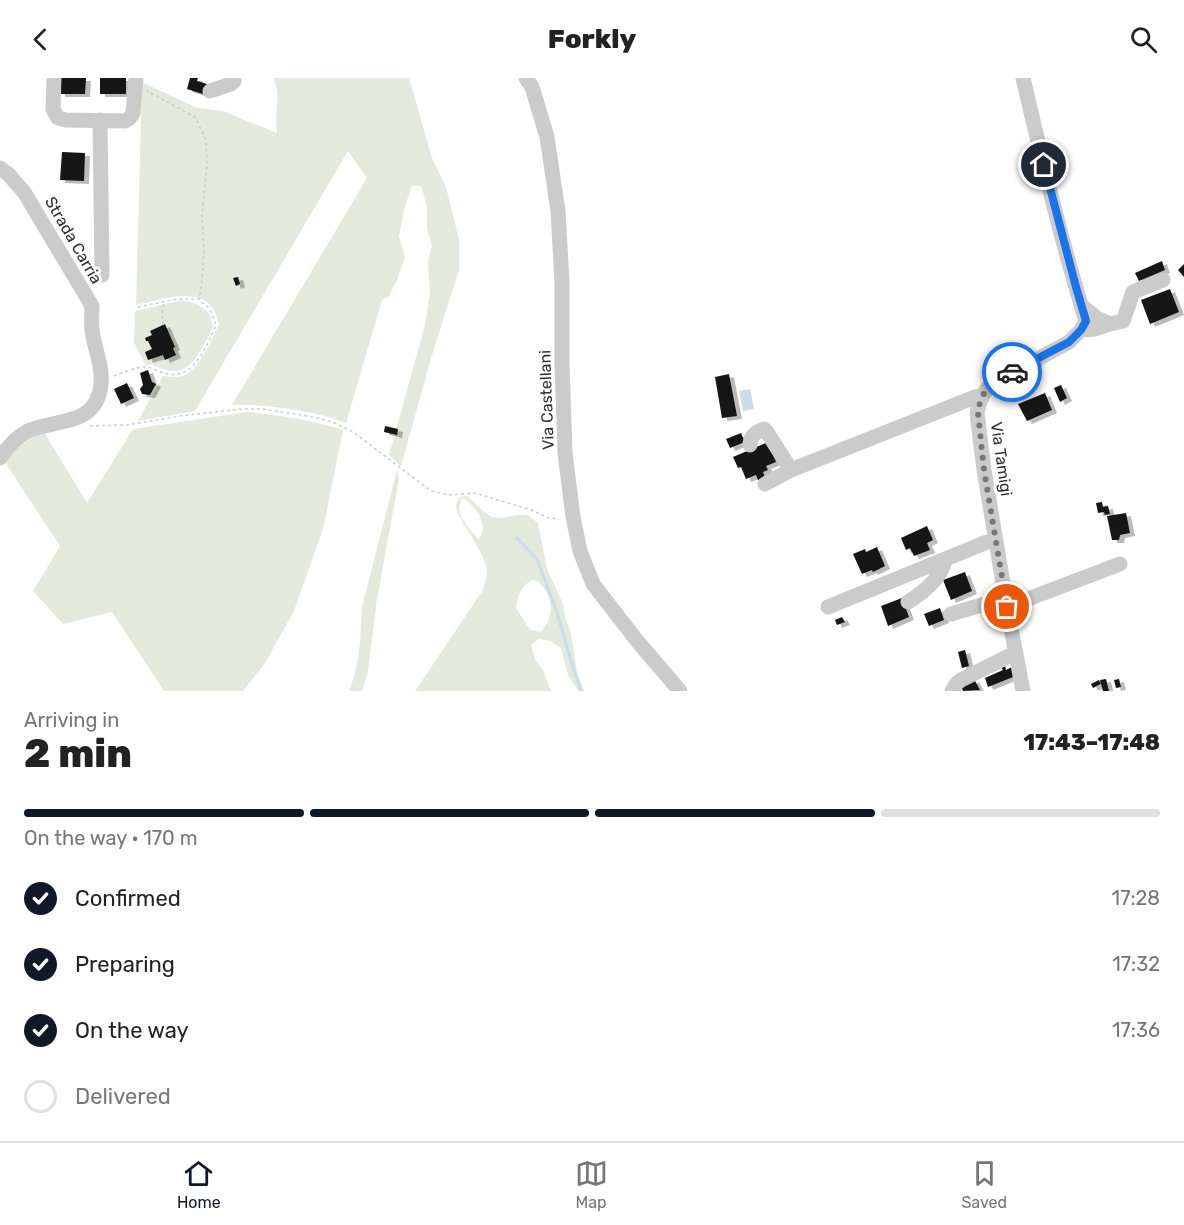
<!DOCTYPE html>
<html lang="en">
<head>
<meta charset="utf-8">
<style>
  :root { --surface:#fff; --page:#f2f2f2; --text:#222; --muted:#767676; --line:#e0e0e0; --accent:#111827 }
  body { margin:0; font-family:Rubik,sans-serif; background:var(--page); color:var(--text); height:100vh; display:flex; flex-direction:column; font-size:22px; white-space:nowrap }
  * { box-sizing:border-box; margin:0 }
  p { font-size:20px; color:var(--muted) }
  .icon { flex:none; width:33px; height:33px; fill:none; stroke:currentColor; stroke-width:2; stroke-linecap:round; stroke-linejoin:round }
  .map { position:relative; height:613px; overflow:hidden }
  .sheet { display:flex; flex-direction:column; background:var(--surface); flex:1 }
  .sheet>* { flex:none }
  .pin { position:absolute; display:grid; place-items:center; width:51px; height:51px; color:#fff; margin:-26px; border:3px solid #fff; border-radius:50%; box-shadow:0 2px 6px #0007 }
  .courier { position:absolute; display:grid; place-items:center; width:60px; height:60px; margin:-30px; border:4px solid #1a73e8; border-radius:50%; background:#fff; color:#222; box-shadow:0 2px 8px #0007 }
  .headline em { font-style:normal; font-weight:800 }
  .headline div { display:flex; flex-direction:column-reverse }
  .headline { display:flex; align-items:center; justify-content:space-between; height:102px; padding:0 24px }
  h1 { font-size:39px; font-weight:800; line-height:45px }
  .bar { display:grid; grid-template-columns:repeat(4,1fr); gap:9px 6px; align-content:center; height:72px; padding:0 24px }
  .bar i { height:8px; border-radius:4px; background:var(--line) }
  .bar .on { background:var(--accent) }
  .bar p { grid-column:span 4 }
  ol { padding:0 24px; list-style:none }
  li { display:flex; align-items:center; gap:18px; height:66px }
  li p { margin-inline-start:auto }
  li .icon { padding:6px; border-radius:50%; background:var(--accent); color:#fff; stroke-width:4 }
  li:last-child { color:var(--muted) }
  li i { width:33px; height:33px; border:3px solid var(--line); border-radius:50% }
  header { display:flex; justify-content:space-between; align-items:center; height:78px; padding:0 24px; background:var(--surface); font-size:27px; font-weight:800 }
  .dock { display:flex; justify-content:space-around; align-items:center; height:84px; border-top:2px solid var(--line); background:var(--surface); font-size:16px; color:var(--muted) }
  .dock a { display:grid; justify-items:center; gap:3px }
  .dock .on { color:var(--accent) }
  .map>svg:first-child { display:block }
  .green { fill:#e3eadc; fill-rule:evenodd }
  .water { fill:#c9dce9 }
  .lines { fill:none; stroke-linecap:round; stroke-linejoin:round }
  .stream { stroke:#c9dce9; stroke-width:3 }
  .building { fill:#151515; filter:url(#shadow) }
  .path { stroke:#cbcbcb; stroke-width:1.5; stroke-dasharray:3 3; stroke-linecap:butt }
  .minor { stroke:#cbcbcb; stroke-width:15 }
  .done { stroke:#777; stroke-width:6; stroke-dasharray:0 10.8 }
  .route { stroke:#1a73e8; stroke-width:8 }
  .labels { text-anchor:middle; stroke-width:6; stroke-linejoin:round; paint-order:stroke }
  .street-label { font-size:16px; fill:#2e2e2e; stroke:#fff }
</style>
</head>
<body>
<header><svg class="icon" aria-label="back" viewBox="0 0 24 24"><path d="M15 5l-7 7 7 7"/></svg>Forkly<svg class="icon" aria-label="search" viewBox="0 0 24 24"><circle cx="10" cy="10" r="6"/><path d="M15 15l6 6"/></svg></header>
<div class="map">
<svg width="1184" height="613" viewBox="0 0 1184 613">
  <defs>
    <filter id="shadow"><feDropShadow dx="5" dy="3" stdDeviation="0" flood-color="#0004"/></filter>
  </defs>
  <rect width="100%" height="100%" fill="#fff"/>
  <path class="green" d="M273,0h136l23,80 14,29 13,52v31l-27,85 -31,111 -12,-11 36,-130 5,-31 -2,-33 4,-15 -5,-17v-22l-6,-21h-9l-7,20 -6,30 6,21 -8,23 -8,16 -7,4 -36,123c-34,-13 -78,-19 -114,-18l135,-227 -19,-27 -153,260 -57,10 25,-45c8,1 17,2 24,-2 14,-9 25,-35 32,-50 -2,-4 -3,-10 -5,-14 -15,-25 -55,-10 -78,-5l6,-223 55,26 26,3 54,22c0,-4 -1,-7 -1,-10 0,-16 5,-30 -3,-45z
    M182,222c16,4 29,8 31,27 -7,14 -21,47 -40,44 -8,0 -16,-5 -23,-7l-4,2 -12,-23 1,-32z
    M247,334c33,3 64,8 96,18l-20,99 -29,82 -29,52 -22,28h-79l-52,-79 -49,12 -30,-33 27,-45 -55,-84c11,-16 22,-22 39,-30l43,71 46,-74z
    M397,392l2,8 -22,121 -9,73 -6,19h-13l6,-17 5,-31 2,-36z
    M466,418c8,5 19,18 26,21 12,3 23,-4 34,-2 4,1 9,6 12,8l9,46 16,35 2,13 6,16 6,40 7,18h-6l-10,-16 -7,-27 -11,-7 -11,-2 -8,6 4,14 8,11 8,21h-136l68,-101c1,-6 4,-13 4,-19 -1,-19 -32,-54 -31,-65 0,-3 3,-7 4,-9zM463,420c12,8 27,26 16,41 -10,-10 -27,-27 -16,-41zM531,502l7,1c15,17 18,33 3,51l-11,-2 -14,-22c2,-14 4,-19 15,-28z"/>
  <path class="water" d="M750,311l4,20 -11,2 -4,-20z"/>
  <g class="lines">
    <path class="stream" d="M517,460l20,21 20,53 11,39 13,40"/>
  </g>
  <path class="building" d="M60,0h26l-1,16h-25z
    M100,0h26v16h-26z
    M190,0h8l-1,3 10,3 -4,10 -16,-5z
    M62,74l23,1 -1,28 -24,-1z
    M1162,183l3,9 -26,11 -4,-8z
    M1184,186v13l-6,-7z
    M238,199l2,7 -4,2 -3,-8z
    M1170,211l9,23 -29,12 -9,-24z
    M165,246l10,23 -2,1 3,7 -11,5 -2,-5 -15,5 -3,-8 7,-3 -4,-8h-2l-1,-3 7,-3 -2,-4z
    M148,292l4,12 4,2 -6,11 -8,-1 -2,-5 3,-4 -3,-12z
    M729,296l8,42 -15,2 -7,-41z
    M127,305l7,15 -13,6 -7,-15z
    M1061,307l6,13 -7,4 -6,-14z
    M1045,315l7,17 -25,11 -9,-17z
    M385,348l13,3 -1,6 -13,-3z
    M741,355l4,9 -15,6 -4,-9z
    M768,364l8,20 -10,4 2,4 -5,2 2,5 -7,3 -2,-5 -10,4 -5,-12 -3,1 -5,-11z
    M1102,424l1,5 5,-1 2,8 -5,1 -1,-3 -6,1 -2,-10z
    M1126,435l4,20 -10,2 -1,5h-7l-5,-24z
    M927,448l6,14 -6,3 3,7 -16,6 -4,-8 -4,2 -5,-12z
    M877,469l8,19 -12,6 -1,-2 -10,4 -9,-20 12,-5 1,3z
    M965,494l7,19 -21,9 -8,-20z
    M902,520l7,19 -21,9 -7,-20z
    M940,530l4,12 -15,6 -5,-12z
    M842,539l3,5 -8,3 -2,-5z
    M965,572l4,16 -7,2 -4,-16z
    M1005,588l1,4 8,-4 4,9 -30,12 -3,-9 18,-8 -2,-3z
    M974,601l6,11 -17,1 -2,-5z
    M1106,601l3,12h-6l-3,-11z
    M1119,601l2,8 -5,1 -2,-8z
    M1099,602l2,4 -8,4 -2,-4z"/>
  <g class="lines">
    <path class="path" d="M138,229l39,-8h22l2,-10 3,-37 -2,-36 5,-51 -1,-25 -11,-23 -48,-26
      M163,247l-1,-9 2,-14
      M114,298c8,-3 24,-10 31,-9 8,0 15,6 23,7 27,5 39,-29 48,-49l-6,-16 -11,-9
      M90,348l37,-1 53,-9 62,-7h21l51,8 21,6 18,9 78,59 18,4 26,-2 56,17 18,8 10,1"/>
    <path class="minor" d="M54,0l-1,31 5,9 8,2 59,1 5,-3 3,-5 3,-35
      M526,0l6,9 15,50 11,74 4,71v82l3,89 8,64 7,34 13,33 45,58 42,49
      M1023,0c19,81 38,163 63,243l-5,9 -12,12 -79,43c-8,9 -11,17 -13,28l7,57 23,137 16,84
      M210,13l21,-7 3,-3v-3
      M100,42l2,155
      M0,90l9,7 15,17 68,114c0,8 -1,16 0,24 2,18 11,35 9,54 -4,44 -47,34 -75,48 -11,6 -19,16 -26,26
      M1110,246l13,-3 10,-29 30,-12
      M1081,252l14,-1 15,-5 -13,-6 -15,-12
      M750,367c0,-9 5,-13 14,-16l3,3 24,38
      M765,406l26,-14 184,-73 7,-1
      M908,524c16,-10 34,-24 37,-43
      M828,529l159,-65 9,-2
      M1007,529l113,-43
      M951,536l54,-16
      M952,613l5,-8 4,-3 54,-27"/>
  </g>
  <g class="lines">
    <path class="done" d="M1007,529l-23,-137 -6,-57c3,-25 14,-29 34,-41"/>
    <path class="route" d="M1012,294l57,-30 12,-12 5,-9 -10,-34 -32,-122"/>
  </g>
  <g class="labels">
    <g class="street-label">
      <text transform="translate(74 162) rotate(60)" y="6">Strada Carria</text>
      <text transform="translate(546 322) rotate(-92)" y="6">Via Castellani</text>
      <text transform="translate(1002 381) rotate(82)" y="6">Via Tamigi</text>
    </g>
  </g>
</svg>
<div class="pin" style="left:1007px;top:529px;background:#ea580c"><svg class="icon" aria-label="bag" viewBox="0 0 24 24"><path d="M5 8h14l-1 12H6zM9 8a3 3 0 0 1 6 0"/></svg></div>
<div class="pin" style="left:1044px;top:87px;background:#1f2937"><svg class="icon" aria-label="home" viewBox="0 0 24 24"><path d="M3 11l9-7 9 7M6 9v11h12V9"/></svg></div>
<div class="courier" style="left:1012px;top:294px"><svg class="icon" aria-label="car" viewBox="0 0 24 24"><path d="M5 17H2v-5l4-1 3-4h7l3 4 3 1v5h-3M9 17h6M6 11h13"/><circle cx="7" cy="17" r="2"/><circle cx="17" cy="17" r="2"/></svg></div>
</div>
<section class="sheet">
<div class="headline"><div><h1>2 min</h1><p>Arriving in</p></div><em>17:43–17:48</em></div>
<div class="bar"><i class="on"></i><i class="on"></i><i class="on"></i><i></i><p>On the way · 170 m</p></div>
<ol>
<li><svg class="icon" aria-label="check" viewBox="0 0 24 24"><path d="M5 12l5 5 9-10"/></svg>Confirmed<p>17:28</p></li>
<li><svg class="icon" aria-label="check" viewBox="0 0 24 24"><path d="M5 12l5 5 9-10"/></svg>Preparing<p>17:32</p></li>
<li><svg class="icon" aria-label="check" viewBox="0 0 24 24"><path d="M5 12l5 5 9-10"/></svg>On the way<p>17:36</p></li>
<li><i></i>Delivered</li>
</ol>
</section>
<nav class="dock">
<a class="on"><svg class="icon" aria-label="home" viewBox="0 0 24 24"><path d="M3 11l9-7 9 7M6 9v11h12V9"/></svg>Home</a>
<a><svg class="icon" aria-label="map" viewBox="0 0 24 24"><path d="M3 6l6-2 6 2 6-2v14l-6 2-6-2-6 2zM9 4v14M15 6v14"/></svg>Map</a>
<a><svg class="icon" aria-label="saved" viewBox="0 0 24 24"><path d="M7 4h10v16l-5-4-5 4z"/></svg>Saved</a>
</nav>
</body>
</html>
